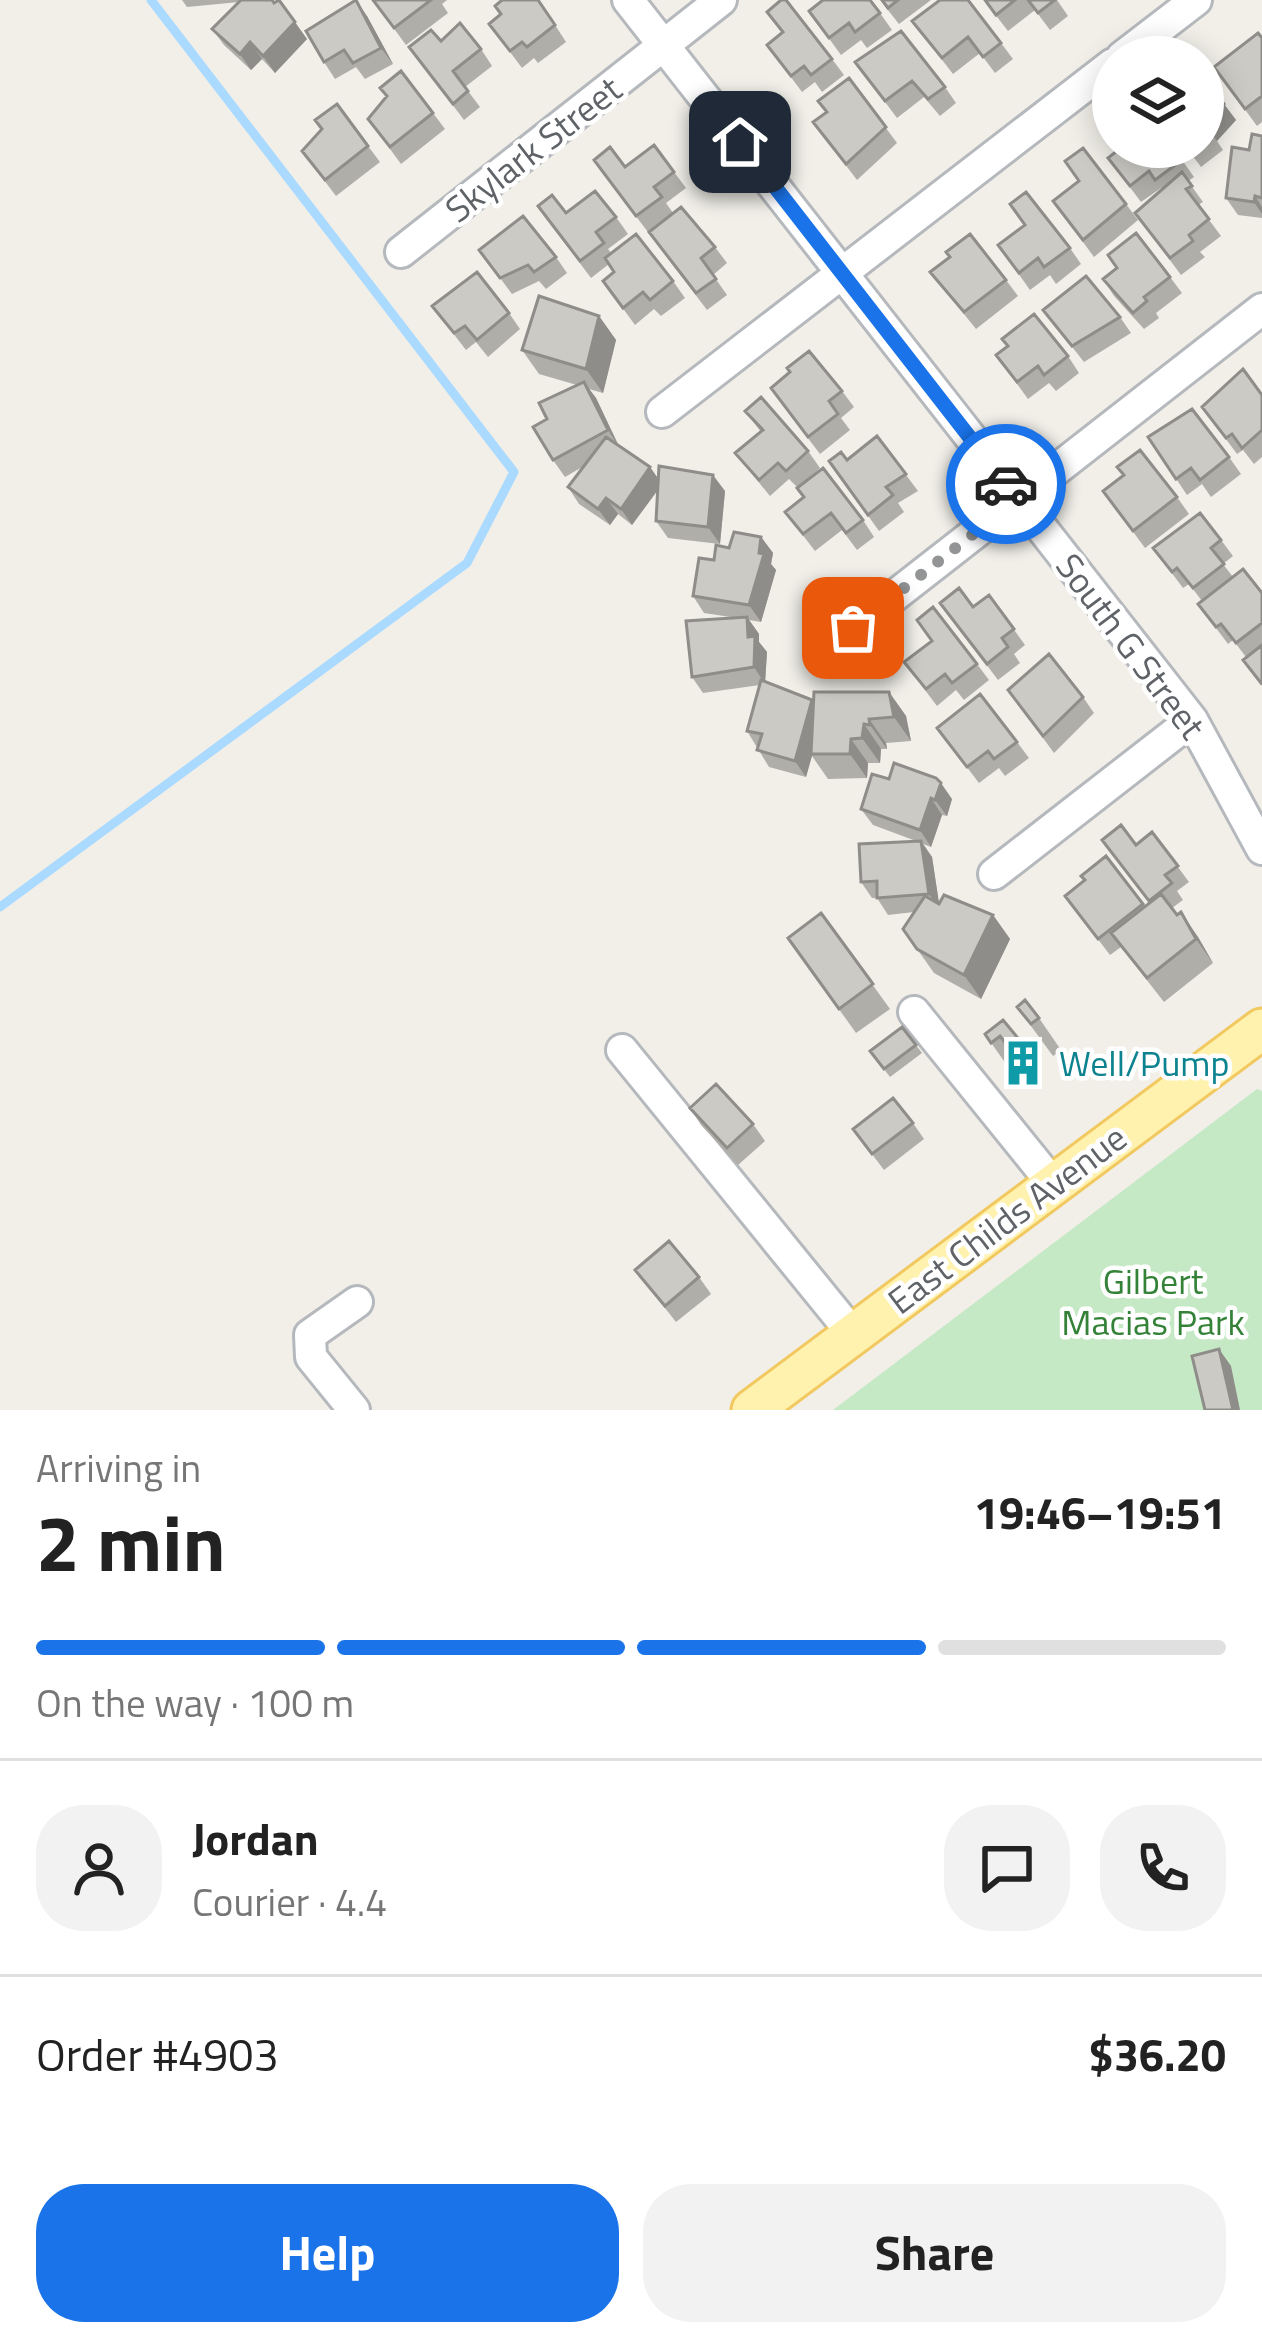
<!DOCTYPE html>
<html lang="en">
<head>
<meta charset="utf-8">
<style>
  :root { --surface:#fff; --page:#f2f2f2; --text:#222; --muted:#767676; --line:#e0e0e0; --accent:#1a73e8 }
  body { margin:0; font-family:"Titillium Web",sans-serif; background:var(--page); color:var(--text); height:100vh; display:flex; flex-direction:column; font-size:45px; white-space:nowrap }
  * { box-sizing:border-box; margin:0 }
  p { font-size:39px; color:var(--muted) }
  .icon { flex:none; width:66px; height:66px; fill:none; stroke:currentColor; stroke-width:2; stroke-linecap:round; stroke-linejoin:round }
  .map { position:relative; height:1410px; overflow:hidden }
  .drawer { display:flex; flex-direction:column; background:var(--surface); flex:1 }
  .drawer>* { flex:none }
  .buttons { position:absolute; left:1092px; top:36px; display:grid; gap:24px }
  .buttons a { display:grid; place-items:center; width:132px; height:132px; border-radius:50%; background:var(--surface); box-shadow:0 6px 30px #0003; font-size:60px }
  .pin { position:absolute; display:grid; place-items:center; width:102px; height:102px; color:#fff; margin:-51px; border-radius:24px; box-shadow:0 6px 18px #0006 }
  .courier { position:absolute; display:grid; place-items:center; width:120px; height:120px; margin:-60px; border:9px solid #1a73e8; border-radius:50%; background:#fff; color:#222; box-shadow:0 3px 15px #0007 }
  .head em { font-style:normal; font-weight:700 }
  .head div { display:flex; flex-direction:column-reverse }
  .head { display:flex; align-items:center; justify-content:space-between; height:204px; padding:0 36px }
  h1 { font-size:78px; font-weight:700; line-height:90px }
  .bar { display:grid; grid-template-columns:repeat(4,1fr); gap:18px 12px; align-content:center; height:144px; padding:0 36px }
  .bar i { height:15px; border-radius:9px; background:var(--line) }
  .bar .selected { background:var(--accent) }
  .bar p { grid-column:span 4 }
  .line { display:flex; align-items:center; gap:30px; padding:0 36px; border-top:3px solid var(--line) }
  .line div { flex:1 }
  .round { display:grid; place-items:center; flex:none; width:126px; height:126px; border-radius:48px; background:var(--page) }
  .primary-button { display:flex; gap:24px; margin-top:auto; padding:24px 36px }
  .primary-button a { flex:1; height:138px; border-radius:48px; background:var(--accent); color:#fff; font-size:48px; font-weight:700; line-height:138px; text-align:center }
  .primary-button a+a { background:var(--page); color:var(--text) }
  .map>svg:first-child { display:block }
  .green { fill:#c5e8c5 }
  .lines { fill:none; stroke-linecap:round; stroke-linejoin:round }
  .stream { stroke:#aadaff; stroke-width:9 }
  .minor-casing { stroke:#b5b8bc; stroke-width:36 }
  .major-casing { stroke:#f2c960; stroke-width:45 }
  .minor { stroke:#fff; stroke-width:30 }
  .major { stroke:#fff2af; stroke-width:39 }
  .wall { fill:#afaea9 }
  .shaded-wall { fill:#8f8d8a }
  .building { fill:#cccac5; stroke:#8f8d8a; stroke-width:3 }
  .done { stroke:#929495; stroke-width:12; stroke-dasharray:0 21.6 }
  .route { stroke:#1a73e8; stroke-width:15 }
  .labels { text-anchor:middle; stroke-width:9; stroke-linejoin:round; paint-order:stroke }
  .street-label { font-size:36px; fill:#5f6368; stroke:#fff }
  .culture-label { font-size:36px; fill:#0d838f; stroke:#fff; text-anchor:start }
  .park-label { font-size:36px; fill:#348238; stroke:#fff }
</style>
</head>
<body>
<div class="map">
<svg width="1262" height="1410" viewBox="0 0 1262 1410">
  <rect width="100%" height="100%" fill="#f1efe8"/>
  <path class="green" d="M1257,1089l5,2v319h-429z"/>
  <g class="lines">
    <path class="stream" d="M0,907l467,-344 47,-91 -363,-472"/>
    <g class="minor-casing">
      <path id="minor" d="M628,0l564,720 70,129
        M1122,57l74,-57
        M401,252l320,-252
        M662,412l451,-348
        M820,654l442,-345
        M994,874l198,-154
        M914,1012l139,172
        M622,1050l231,284
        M354,1410l-43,-53 -1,-22 47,-33"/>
    </g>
    <g class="major-casing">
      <path id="major" d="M752,1410l510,-381"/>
    </g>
    <use href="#minor" class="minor"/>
    <use href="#major" class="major"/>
  </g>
  <path class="wall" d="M182,0h90l35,39 -32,34 -13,-14 -11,11 -27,-25 -12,-16 27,-27 -52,5z
    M373,0h74l-5,4 6,9 -42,32z
    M539,0l27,42 -28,21 -4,-5 -12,10 -33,-44z
    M880,0h51l-32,24z
    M984,0h73l11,16 -18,14 -15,-20 -27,21z
    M809,11l71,2 12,17 -25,18 -6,-8 -20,15z
    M767,12l65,47 12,16 -22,17 -7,-10 -13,10 -35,-47 15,-12z
    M367,16l26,48 -28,15 -9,-12 -21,12 -11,-17z
    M912,21l89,22 12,16 -18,14 -15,-20 -27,21z
    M1262,38v84l-5,4 -43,-59z
    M409,47l72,2 11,17 -27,21 15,20 -16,13z
    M855,62l90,25 11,16 -16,13 -16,-19 -27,21z
    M849,78l48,65 -40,37 -44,-58 14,-10z
    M1203,78l33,42 -19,21 6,9 -22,17 -15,-20h17z
    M380,88l53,25 12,16 -44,35 -33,-45 18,-22z
    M1262,136v82l-24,-3 -12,-17 23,-48z
    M654,145l32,43 -20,15 7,10 42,34 12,16 -14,12 14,20 -20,15 -47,-62 -2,-24 -10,8 -43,-56 20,-9z
    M368,146l12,16 -44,34 -34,-45z
    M1108,158l74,2 12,17 -6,4 15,21 -5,3 23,31 -21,16 5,5 -24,18 -46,-62 27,-23 -1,-2 -20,14z
    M1053,201l73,3 12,16 -44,37z
    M566,213l50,4 12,17 -20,15 3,4 62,28 12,17 -24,18 -7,-7 -19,16 -32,-44 11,-9 -5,-8 -18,14 -42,-56z
    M998,245l72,3 11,16 -25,20 -6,-9 -20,15z
    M479,250l77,7 11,16 -21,16 -7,-8 -27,13z
    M930,272l76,8 12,16 -42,33z
    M1170,277l12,16 -26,20 3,5 -15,11 -30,-33 -11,-17z
    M432,306l77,7 11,16 -32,28 -12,-15 -10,8z
    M1043,310l77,7 11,16 -47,29z
    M599,316l17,24 -13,53 -14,-4 7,9 23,48 31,21 8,12 67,12 -5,53 -52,-6 -12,-17 2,-31 -26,35 -14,-11 -8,11 -31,-21 -11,-17 16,-21 -19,11 -12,-17 -6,-41 30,-34 -38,-11 -17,-24z
    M996,355l72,1 11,17 -23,18 -7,-8 -21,16z
    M790,372l52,19 12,16 -13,11 9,12 -30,24 -38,-50z
    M1262,395v62l-8,7 -11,-14 -6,4 -35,-47z
    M745,411l63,40 12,17 -22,20 -9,-9 -19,17 -35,-43 26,-21z
    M877,436l41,55 -20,12 6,9 -25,19 -50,-70 18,-1z
    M1148,437l81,20 12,17 -30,23 -9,-13 -15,11z
    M1103,491l74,6 12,17 -44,34z
    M803,497l60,23 11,17 -17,13 -15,-20 -27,21 -30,-39z
    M761,537l12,16 -2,11 5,6 -15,52 -12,-2 10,14v8l8,10 -2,29 47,19 2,2 75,-10 17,24 5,25 -25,2 1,6h-6l-1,14h-12l-1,15 -39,1 -16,-23 -6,21 -37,-10 -22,-36 13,-46 -57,8 -11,-16 45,-59 -33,-5 -11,-17 21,-36 15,-12z
    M1221,540l12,16 -10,8 10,13 29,16v93l-19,-26 3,-3 -13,-17 -5,4 -18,-24 -8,-19 -13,-17 -6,4 -30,-40z
    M989,595l36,50 -11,9 6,9 -22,17 -58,-77 33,4z
    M904,662l73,2 12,16 -25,20 -8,-10 -19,16z
    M1008,690l75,7 11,16 -40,40z
    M937,728l80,14 12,16 -24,18 -6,-8 -20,15z
    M872,774l80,25 -5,17 -5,-1 -11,32 -8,-3 9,13 7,46 54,12 17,24 -29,60 -47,-26 -31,-44 11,-17 -26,3 -11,-17h-5l-11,-16 55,-41 -43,-16 -12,-16z
    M1152,832l37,50 -12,9 6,9 -11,8 26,29 15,26 -49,39 -43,-55 -11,8 -45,-59 20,-16 21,-24 39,51 5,-4 -48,-63 34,5z
    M821,913l69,96 -34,24 -68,-95z
    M1017,1007l22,11 22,32 -8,6z
    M902,1027l20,26 -32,24 -20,-26z
    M985,1034l32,3 22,32 -10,8 -7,-9 -9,6z
    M690,1108l63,16 12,17 -27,24 -37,-40z
    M913,1123l11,16 -40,31 -31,-41z
    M635,1270l64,7 12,17 -35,28z"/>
  <path class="shaded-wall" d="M356,0l11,16 26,48 -12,-16z
    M295,22l12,17 -32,34 -12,-17z
    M250,42l12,17 -11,11 -11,-16z
    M1224,104l12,16 -19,21 -12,-16z
    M1255,196l7,11v7l-8,-12z
    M599,316l17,24 -13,53 -17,-24z
    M584,382l12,16 23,49 -11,-17z
    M650,467l12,17 -30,41 -11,-16z
    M713,475l12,16 -5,53 -12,-17z
    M606,498l12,16 -8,11 -12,-16z
    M761,537l12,16 -2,11 5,6 -15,52 -12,-17z
    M747,617l12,17v8l8,10 -2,32 -11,-17 -6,-30z
    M889,692l17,24 5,25 -17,-24z
    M812,700l11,16 -17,61 -11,-16z
    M869,719l17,24 1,6 -17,-24z
    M864,724l17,25 -1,14 -18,-25z
    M851,739l17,24 -1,15 -17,-24z
    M941,783l11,16 -5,17 -12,-16z
    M931,798l11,17 -11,32 -11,-17z
    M921,841l11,16 8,53 -11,-16z
    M1181,912l17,25 15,26 -17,-24z
    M993,915l17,24 -29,60 -17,-24z
    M1219,1349l12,17 9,44h-7z"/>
  <path class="building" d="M241,0h31l2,3 5,-3 16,22 -32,34 -13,-14 -10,12 -28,-25z
    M356,0l25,48 -28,15 -9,-13 -20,12 -18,-31z
    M373,0h58l-37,28z
    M502,0h36l17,25 -28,22 -5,-5 -12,9 -21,-27 12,-10 -6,-8z
    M781,0h5l46,59 -21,16 -7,-9 -13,10 -24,-31 16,-13 -16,-20z
    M823,0h47l10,13 -25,19 -6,-9 -20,15 -20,-27z
    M882,0h16l-10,8z
    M940,0h28l33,43 -18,14 -15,-20 -26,21 -30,-37z
    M985,0h30l-19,15z
    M1028,0h27l-17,13z
    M460,23l21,26 -28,22 15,20 -15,13 -44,-57 22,-17 10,11z
    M901,31l44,56 -17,12 -16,-18 -27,20 -30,-39z
    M1258,33l4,5v58l-17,13 -31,-42z
    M401,71l32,42 -43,34 -22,-28 19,-23 -7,-8z
    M849,78l37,49 -40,37 -33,-42 14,-10 -9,-11z
    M1203,78l21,26 -19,21 7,8 -9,7z
    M337,104l31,42 -43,34 -23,-29 20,-22 -7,-9z
    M1252,134l10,2v62l-7,-2 -1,6 -28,-4 6,-51 17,3z
    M654,145l20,27 -20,15 8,10 -26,19 -42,-56 16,-13 15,20z
    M1122,147h50l10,13 -27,20 -6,-9 -19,15 -22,-28z
    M1083,148l43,56 -43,36 -30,-39 26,-20 -14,-20z
    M1182,172l10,14 -6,3 23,30 -20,16 4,6 -23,17 -35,-45z
    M595,191l21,26 -20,15 8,11 -24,18 -42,-55 14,-11 14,18z
    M1026,192l44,56 -26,19 -6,-9 -19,15 -21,-28 27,-20 -15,-21z
    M681,207l34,40 -14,11 15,21 -20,14 -47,-61z
    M523,216l33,41 -22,15 -6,-7 -28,13 -21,-28z
    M1136,233l34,44 -26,20 3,4 -14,12 -30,-34 14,-11 -9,-13z
    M636,234l37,47 -23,19 -7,-8 -20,16 -20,-27 11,-9 -9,-14z
    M970,234l36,46 -42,32 -34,-40 20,-15 -4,-5z
    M477,272l32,41 -32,27 -12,-14 -11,7 -22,-27z
    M1086,276l34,41 -48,29 -29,-36z
    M539,296l60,20 -13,53 -64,-19z
    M1034,314l34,42 -24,19 -6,-9 -21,16 -21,-27 12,-9 -6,-7z
    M809,351l33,40 -13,10 9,13 -30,23 -37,-49 19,-16 -3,-4z
    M1243,369l19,26v35l-20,18 -10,-14 -6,4 -24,-31z
    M584,382l24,48 -55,30 -20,-33 14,-8 -8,-16z
    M761,397l47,54 -22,20 -8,-8 -19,17 -24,-27 28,-23 -18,-19z
    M1192,409l37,48 -29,23 -9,-12 -15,11 -28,-42z
    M877,436l29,38 -20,13 7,8 -25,20 -39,-54 12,-9 6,8z
    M606,437l44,30 -29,42 -15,-11 -8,11 -30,-22z
    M1140,450l37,47 -44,34 -30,-40 21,-16 -7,-8z
    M659,466l54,9 -5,52 -52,-6z
    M823,468l40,52 -17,13 -15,-20 -28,21 -18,-22 19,-15 -7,-9z
    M1200,513l21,27 -10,8 13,16 -31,24 -16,-20 -5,4 -19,-24z
    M734,532l27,5 -2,16 5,1 -15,51 -56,-9 6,-38 15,2 2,-15 13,3z
    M1243,569l19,24v30l-26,20 -15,-19 -5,3 -18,-23z
    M959,588l14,19 16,-12 25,34 -12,9 6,9 -21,17 -47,-61z
    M933,607l44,57 -25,19 -7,-9 -19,15 -22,-27 28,-21 -15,-21z
    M747,617l1,20 7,-1 -1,31 -62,10 -6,-56z
    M1262,645v37l-1,1 -18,-23z
    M1049,654l34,43 -40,39 -35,-46z
    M761,680l51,20 -17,61 -38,-11 5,-16 -15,-3z
    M814,692h75l5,25 -25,2 1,6 -6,-1 -2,14 -11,1 -1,15h-39z
    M980,694l37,48 -23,17 -6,-8 -21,16 -30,-39z
    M894,763l42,15 5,5 -6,17 -4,-2 -11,32 -59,-21 11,-35 17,5z
    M1121,825l15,20 16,-13 26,34 -13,9 7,8 -23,18 -47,-61z
    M921,841l8,53 -52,4v-17l-16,1 -2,-38z
    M1106,856l37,48 -45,35 -33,-43 20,-16 -4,-4z
    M1161,894l16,21 4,-3 15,27 -49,39 -36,-45z
    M944,895l49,20 -29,60 -47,-26 -14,-20 22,-33 14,8z
    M821,913l52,71 -34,25 -51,-71z
    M1025,1000l14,18 -8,6 -14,-17z
    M1003,1020l14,17 -10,8 -7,-9 -9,7 -6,-9z
    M902,1027l14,18 -32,24 -14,-18z
    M716,1084l37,40 -26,24 -37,-40z
    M893,1098l20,25 -41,31 -19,-25z
    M669,1241l30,36 -34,29 -30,-36z
    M1219,1349l14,61h-28l-13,-54z"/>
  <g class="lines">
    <path class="done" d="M853,628l165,-129 -12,-15"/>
    <path class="route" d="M740,142l266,342"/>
  </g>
  <defs>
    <g id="building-bare" transform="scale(3.6)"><path d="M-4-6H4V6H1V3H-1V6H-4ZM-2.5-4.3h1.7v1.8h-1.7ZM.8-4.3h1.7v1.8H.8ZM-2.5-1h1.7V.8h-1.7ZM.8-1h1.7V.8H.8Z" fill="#0f9aa8" stroke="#fff" stroke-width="2.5" paint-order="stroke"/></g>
  </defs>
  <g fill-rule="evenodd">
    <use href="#building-bare" x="1023" y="1063"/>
  </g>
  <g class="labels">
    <g class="street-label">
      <text transform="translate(533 149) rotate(-38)" y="13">Skylark Street</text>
      <text transform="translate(1131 646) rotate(53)" y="13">South G Street</text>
      <text transform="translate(1007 1219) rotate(-37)" y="13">East Childs Avenue</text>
    </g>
    <g class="culture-label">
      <text x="1059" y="1076">Well/Pump</text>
    </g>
    <g class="park-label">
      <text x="1153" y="1294">Gilbert<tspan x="1153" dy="41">Macias Park</tspan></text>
    </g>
  </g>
</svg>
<div class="buttons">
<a><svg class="icon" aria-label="layers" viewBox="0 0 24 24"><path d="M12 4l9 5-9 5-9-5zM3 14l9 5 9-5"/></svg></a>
</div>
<div class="pin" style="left:853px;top:628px;background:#ea580c"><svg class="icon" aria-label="bag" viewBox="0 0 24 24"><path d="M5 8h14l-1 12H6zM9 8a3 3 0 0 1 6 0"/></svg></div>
<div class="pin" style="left:740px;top:142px;background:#1f2937"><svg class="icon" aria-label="home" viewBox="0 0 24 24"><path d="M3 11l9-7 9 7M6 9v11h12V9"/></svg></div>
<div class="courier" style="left:1006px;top:484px"><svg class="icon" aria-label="car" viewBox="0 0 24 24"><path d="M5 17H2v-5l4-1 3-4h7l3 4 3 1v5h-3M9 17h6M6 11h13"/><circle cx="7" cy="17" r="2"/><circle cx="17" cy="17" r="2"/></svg></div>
</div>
<section class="drawer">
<div class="head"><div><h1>2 min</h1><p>Arriving in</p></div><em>19:46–19:51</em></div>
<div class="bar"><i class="selected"></i><i class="selected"></i><i class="selected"></i><i></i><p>On the way · 100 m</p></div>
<div class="line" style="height:216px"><a class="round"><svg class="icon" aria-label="person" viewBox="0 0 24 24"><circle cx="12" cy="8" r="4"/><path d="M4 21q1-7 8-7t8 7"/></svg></a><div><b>Jordan</b><p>Courier · 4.4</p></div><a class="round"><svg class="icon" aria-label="chat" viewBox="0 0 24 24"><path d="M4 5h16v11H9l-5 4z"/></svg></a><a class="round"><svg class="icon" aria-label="phone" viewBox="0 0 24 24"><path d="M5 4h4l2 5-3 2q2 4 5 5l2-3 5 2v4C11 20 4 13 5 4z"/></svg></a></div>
<div class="line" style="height:156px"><div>Order #4903</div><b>$36.20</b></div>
<div class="primary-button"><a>Help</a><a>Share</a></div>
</section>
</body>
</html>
